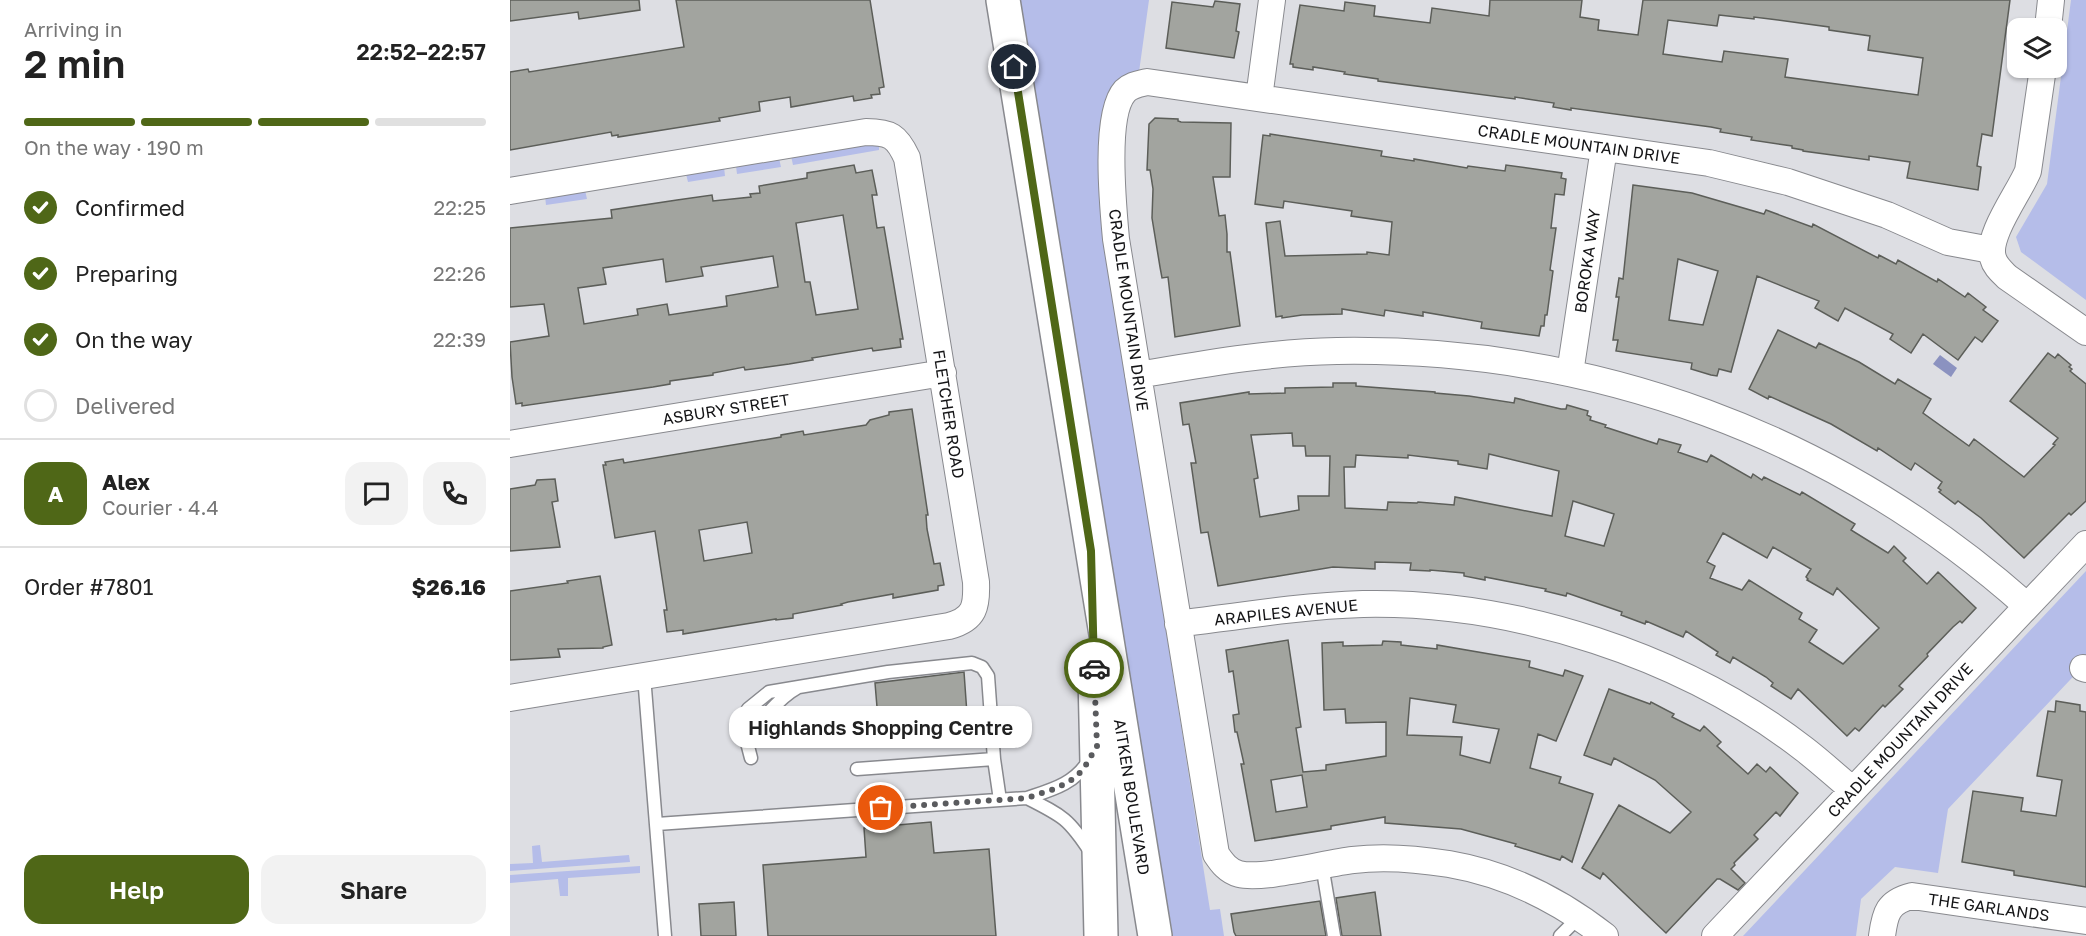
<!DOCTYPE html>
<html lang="en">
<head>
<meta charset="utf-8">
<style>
  :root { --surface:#fff; --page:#f2f2f2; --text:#222; --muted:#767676; --line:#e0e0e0; --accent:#4f6717 }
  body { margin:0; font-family:"Golos Text",sans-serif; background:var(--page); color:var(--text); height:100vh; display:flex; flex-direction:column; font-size:22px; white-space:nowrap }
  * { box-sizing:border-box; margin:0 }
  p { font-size:20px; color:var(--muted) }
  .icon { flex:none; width:33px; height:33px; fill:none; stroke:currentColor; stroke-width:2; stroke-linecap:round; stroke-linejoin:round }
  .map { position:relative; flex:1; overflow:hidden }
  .sheet { display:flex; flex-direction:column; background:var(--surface); width:510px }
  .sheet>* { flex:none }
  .tools { position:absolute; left:1497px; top:18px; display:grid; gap:12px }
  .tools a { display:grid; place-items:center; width:60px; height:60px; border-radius:12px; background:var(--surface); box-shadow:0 2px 4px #0004; font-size:30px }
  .pin { position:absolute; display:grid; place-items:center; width:51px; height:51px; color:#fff; margin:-26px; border:3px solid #fff; border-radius:50%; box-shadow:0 2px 6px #0007 }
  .courier { position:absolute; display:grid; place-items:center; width:60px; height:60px; margin:-30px; border:4px solid #4f6717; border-radius:50%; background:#fff; color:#222; box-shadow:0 2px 8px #0007 }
  .bubble { position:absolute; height:42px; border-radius:18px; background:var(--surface); box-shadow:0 2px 4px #0004; font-size:20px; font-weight:600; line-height:42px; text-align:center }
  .summary em { font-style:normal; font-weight:600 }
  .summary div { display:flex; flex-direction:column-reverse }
  .summary { display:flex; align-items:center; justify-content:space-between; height:102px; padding:0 24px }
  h1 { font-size:39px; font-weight:600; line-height:45px }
  .bar { display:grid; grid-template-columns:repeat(4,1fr); gap:9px 6px; align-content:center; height:72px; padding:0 24px }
  .bar i { height:8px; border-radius:4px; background:var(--line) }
  .bar .current { background:var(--accent) }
  .bar p { grid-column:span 4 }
  .line { display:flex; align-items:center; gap:15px; padding:0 24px; border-top:2px solid var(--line) }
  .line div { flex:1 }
  .round { display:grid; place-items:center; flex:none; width:63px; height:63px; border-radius:18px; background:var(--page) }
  ol { padding:0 24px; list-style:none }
  li { display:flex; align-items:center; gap:18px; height:66px }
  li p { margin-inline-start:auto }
  li .icon { padding:6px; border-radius:50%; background:var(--accent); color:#fff; stroke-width:4 }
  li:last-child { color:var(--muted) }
  li i { width:33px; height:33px; border:3px solid var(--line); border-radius:50% }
  .cta { display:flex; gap:12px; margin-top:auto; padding:12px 24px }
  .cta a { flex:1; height:69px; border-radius:18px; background:var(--accent); color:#fff; font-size:24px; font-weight:600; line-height:69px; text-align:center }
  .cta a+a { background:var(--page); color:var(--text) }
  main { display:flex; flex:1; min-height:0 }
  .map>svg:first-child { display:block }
  .green { fill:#b5bde9 }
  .water { fill:#8b92c0 }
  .building { fill:#a2a49f; stroke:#5c5e59; stroke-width:1.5; fill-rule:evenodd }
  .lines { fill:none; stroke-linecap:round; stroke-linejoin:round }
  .service-casing { stroke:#88898e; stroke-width:15 }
  .minor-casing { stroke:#88898e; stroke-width:28 }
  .secondary-casing { stroke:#88898e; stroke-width:36 }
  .service { stroke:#fff; stroke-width:12 }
  .minor { stroke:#fff; stroke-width:26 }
  .secondary { stroke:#fff; stroke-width:33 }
  .done { stroke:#5a5b5e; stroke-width:6; stroke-dasharray:0 10.8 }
  .route { stroke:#4f6717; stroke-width:8 }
  .labels { text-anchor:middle; stroke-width:4.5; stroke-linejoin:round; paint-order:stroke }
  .street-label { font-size:16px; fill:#141416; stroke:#fff }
</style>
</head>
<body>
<main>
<section class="sheet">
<div class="summary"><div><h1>2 min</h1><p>Arriving in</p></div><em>22:52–22:57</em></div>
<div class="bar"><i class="current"></i><i class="current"></i><i class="current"></i><i></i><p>On the way · 190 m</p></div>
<ol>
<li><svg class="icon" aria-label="check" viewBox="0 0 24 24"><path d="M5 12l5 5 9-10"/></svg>Confirmed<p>22:25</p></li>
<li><svg class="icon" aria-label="check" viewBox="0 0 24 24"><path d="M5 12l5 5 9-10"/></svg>Preparing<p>22:26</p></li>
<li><svg class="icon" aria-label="check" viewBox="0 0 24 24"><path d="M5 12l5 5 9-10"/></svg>On the way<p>22:39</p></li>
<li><i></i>Delivered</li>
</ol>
<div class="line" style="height:108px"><b class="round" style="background:var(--accent);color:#fff">A</b><div><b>Alex</b><p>Courier · 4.4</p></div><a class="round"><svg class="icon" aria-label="chat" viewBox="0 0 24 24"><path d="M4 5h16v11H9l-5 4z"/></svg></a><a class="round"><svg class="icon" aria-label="phone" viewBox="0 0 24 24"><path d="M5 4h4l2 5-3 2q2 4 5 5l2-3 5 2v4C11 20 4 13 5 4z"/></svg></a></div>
<div class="line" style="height:78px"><div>Order #7801</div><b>$26.16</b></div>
<div class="cta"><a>Help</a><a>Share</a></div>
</section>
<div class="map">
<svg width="1576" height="936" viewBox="0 0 1576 936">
  <rect width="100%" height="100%" fill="#dddee3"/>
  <path class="green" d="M503,0h136l-10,72c-25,8 -27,10 -34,36l33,345 72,457 10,-1 4,27h-51z
    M1561,0h15v300l-65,-48 -5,-15 31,-53z
    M360,144l9,2v4l-86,15 -2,-9z
    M269,158l2,9 -44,7 -1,-8z
    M214,167l1,9 -37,6 -2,-8z
    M75,190l2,9 -41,6 -1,-9z
    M1576,571v92l-138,146 -10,64 -43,-6 -34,32 -5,37h-113z
    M30,845l2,17 87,-7 1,7 -120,9v-7l23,-1 -1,-17z
    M130,866v7l-72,5v18h-8l-2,-17 -48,4v-8z"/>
  <path class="water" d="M1430,355l17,13 -6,9 -18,-13z"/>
  <path class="building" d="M0,0h129l1,10 -61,9 -1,-7 -68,9z
    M166,0h194l14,87 -5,1 1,6 -9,1 1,3 -18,3 -1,-5 -62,11 -1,-10 -31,5 1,9 -41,7 1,3 -102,16v-2l-6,1 -1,-4 -101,18v-78l18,-3 1,3 155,-25z
    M980,0h92l-2,17 19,3 -1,10 40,5 5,-35h367l-18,136 -10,-2 -5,32 4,1 -3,23 -71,-12 3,-16 -41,-6v4l-66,-9v-1l-11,-2v-2l-41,-6 1,-3 -32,-5 1,-3 -10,-2 -140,-19v2l-18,-3 1,-4 -39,-6v2l-137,-18v-2l-34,-5 1,-2 -32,-5v3l-20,-3v-3h-3l10,-59 44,6 1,-9 30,4 -1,10 56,7 2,-15 57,8zM1209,15l35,4v-2l16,2 59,8v3l41,6 -2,14 55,8 -5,37 -133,-18 3,-18 -64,-8 -2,11 -59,-8 5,-34 49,6z
    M705,1l25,3 -4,27 3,1 -5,26 -68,-10 6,-46 41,5z
    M645,118l23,1v2l3,1 50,1 -1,54h-17l6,39 6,-1 2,19v18h3l10,74 -65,11 -7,-60 -6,1 -2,-11 -8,-49 1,-29 -3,-19h-3l2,-46z
    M760,134l112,17 -1,5 33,5v-2l53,9 1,-2 37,5 1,-6 56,8 -1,5 5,1 -2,16 -9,-1 -4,34h5l-6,42 3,1 -6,44h-2l-1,11h-3l-2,10 -58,-8 1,-6 -59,-10v4l-38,-6 -1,6 -42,-7v5l-40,1 -20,3v-2l-6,1 -10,-94 14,-2 5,35 82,-2v-2l22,3 3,-33 -41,-6 1,-5 -68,-10 -1,7 -28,-4 8,-69 7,1z
    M344,165l2,8 16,-3 5,25h-5l5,33 7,-1 19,112h-3l1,8 -28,4 -1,-3 -60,10 1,2 -24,4 -44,6 -1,-3 -31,6v2l-43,6v3l-17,3 -131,19v-3l-6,1 -4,-27 -2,-35 39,-6 -5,-32 -34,3v-79l102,-10 -1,-8 66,-10 35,-5 1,6 38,-4 -1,-3 10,-1 -1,-7 48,-8v-5zM333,215l15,94 -42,6 -6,-33h-5l-9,-59zM263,256l5,31 -52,9 1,10 -58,9 -2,-11 -30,5 1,6 -54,9 -6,-36 28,-4 -3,-16 60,-9 3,23 37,-6 -2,-9z
    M1123,185l59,8 72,21 2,-4 46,17 1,-3 65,34 1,-3 17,9 2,-4 39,22 1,-3 27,18 3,-4 18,14 -3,3 15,11 -16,21 -7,-5 -17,23 -35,-26 -12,19 -21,-14 3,-5 -48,-26 -7,13 -23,-13 4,-7 -62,-25 -26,96 -12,-3 -2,7 -6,-1 -20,-6 1,-6 -76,-12 2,-11h-5l6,-43h-3l3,-19 4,1zM1168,259l40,12 -15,54 -34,-5z
    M1268,330l38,18 3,-5 40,19 36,22 3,-5 33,20 -8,14 46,33 5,-7 50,38 31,-32 -2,-1 5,-6 -48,-37 38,-48 7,5 3,-4 13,11 -2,2 3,2 -2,2 16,13v117l-15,14 -2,-2 -45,45 -43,-40 -23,-17 -3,3 -16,-12 2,-2 -3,-2 4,-6 -27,-19 -4,7 -33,-22 -1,3 -46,-27 -62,-28 -1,3 -19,-10z
    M823,383h23v3l79,6v1l34,3 45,7 1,-5 46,11h5l1,-4 21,6 -1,4 4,2 -1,3 16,5 -1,2 52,17 2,-5 22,6 -3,7 29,10 4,-7 40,23 2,-4 9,6 2,-3 36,18 2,-3 53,32 -4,6 37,23 6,-7 12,12 -3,3 24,23 11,-12 38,36 -14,15 -2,-2 -7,6 -26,27 1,2 -29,30 4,3 -18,18 -2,-2 -24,26 -4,-3 -8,8 -49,-47 -7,10 -20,-13 2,-3 -7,-6 -33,-20 -3,6 -14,-8 2,-3 -32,-21 -3,6 -37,-16 -1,3 -24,-9 1,-3 -55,-19 -1,3 -21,-5 1,-2 -61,-12v3l-21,-4v-3l-34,-3v1l-20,-1 1,-7 -36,-1v7l-42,-2 -115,19 -10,-54 -7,1 -10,-70h5l-7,-39 -6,1 -3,-22 69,-11v2l36,-1v-5l48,-1zM782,433l1,13h12l1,10h24l-1,40h-31l1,14 -39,7 -6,-38 4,-1 -7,-43zM979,454l70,17 -7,45 -97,-19 -1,8 -36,-3 -1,1 -29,-1 -1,8 -42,-2 -1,-41h11l1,-12 52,3v-3l50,6v3l29,5zM1063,501l41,13 -10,32 -39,-10zM1213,533l44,25 6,-11 38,22 -5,8 2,2 -1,1 26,15 4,-7 42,40 -36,36 -34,-22 8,-12 -18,-11 3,-6 -53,-33 -7,10 -32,-12 5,-12 -8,-4z
    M402,409l16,106h-2l1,14 7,35 6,-1 4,22 -6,1v4l-45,8v-4l-45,8 -7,2 1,1 -49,9v4l-17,2v-1l-93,15v-4l-16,2 -3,-22h3l-12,-79 -40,7 -12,-73h3l-1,-3 18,-3 1,4 157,-26v-2l22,-4 1,4 62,-10 4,-5 19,-5v-3zM237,522l5,31 -48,8 -5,-31z
    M45,479l3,22 -6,1 8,45 -50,4v-62l25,-4 2,-5z
    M90,576l12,69 -9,2v1l-45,1 2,8 -50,3v-69l58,-8 -1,-2z
    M778,640l13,87 -5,1 7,44 23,-2v-5l60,-9v-34l-40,1 -1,-14 -21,1 -2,-67 21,-1v4l39,-1 1,-4 18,1v3l36,4v-4l93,16 -1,6 34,9 2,-6 18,6 -27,65 -18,-7 -8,34 31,9 -2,6 34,11 -21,68 -10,-6 -2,4 -45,-14 1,-2 -55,-15 -76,-6v-6l-54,9v3l-76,12 -14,-77h3l-7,-32h-2l-2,-17 6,-1 -6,-43 -4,1 -3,-22zM900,698l46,7 -3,17 46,7 -9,34 -30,-8 2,-18 -55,-2zM792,775l5,32 -31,5 -5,-32z
    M454,672l3,42 -6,1 1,16 -21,2 -2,-19 -61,5 -3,-36z
    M1099,689l41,15 1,-2 23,12 -2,3 28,14 4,-5 17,16 -4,4 31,28 9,-10 9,8 4,-5 28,26 -18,23 -4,-4 -22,23 4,4 -24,24 1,2 -4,4 14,14 -7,7 -18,-11h-3l-51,54 -63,-60 -3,6 -18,-11 37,-63 51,28 21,-21 -36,-32 -41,-22 -3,7 -27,-10z
    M1546,701l24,4v6l6,1v175l-72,-12v-4l-52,-9 11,-71 50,7 -2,13 35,5 6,-36 -25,-4 11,-65 7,1z
    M421,822l3,31 55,-4 7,87h-228l-5,-71 103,-8 -2,-29z
    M865,892l6,44h-39l-6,-38z
    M810,901l6,35h-90l-2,-4 -3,-18z
    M224,902l2,34h-35l-2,-32z"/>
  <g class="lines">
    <g class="service-casing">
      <path id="service" d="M134,676l21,260
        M237,744c4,-16 35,-48 50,-56
        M241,758l-7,-27 -1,-12 5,-10 21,-17 119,-20 84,-9 10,4 6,9 6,83
        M347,769l137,-10 6,41
        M517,798c36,18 42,21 64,55
        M147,824l370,-26c24,-8 48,-14 62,-38
        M812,865l12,71
        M1050,936l19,-19"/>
    </g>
    <g class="minor-casing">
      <path id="minor" d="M1538,28l3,-28
        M1533,68l-15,103c-9,22 -42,65 -35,87 2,8 8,13 14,19l79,55
        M749,98l13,-98
        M0,191l356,-59c24,0 31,4 41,26l69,424c1,24 -1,37 -27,44l-439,72
        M1060,373l34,-225
        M628,375c66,-11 132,-23 199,-24 257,-4 498,84 690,255
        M0,444l433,-71
        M668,624c62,-8 122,-18 185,-20 152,-3 321,52 441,145 17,13 33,28 49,41
        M1573,668l3,1
        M1095,936c-46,-36 -98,-62 -156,-72 -31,-5 -65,-8 -96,-4 -27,3 -90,20 -114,14 -11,-3 -17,-11 -23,-20l-100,-615c-3,-32 -12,-125 9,-148 6,-6 14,-7 22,-9l562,81 79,19 99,33 61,27 43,8
        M1205,936l371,-392
        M1372,936c3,-23 6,-34 30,-40l174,25"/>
    </g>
    <g class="secondary-casing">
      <path id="secondary" d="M493,0l152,936
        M585,676l6,260"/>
    </g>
    <use href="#service" class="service"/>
    <use href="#minor" class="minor"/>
    <use href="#secondary" class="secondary"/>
  </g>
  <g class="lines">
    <path class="done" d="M371,808l146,-10 30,-10 16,-9 10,-9 14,-24 -3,-78"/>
    <path class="route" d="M504,67l77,484 3,117"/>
  </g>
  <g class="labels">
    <g class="street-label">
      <text transform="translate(1069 144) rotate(8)" y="6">CRADLE MOUNTAIN DRIVE</text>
      <text transform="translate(1077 261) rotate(-82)" y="6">BOROKA WAY</text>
      <text transform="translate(619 310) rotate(82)" y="6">CRADLE MOUNTAIN DRIVE</text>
      <text transform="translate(216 409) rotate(-9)" y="6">ASBURY STREET</text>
      <text transform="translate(439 414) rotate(81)" y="6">FLETCHER ROAD</text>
      <text transform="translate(776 612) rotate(-6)" y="6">ARAPILES AVENUE</text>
      <text transform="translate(1390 740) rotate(-47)" y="6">CRADLE MOUNTAIN DRIVE</text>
      <text transform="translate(622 797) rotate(81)" y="6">AITKEN BOULEVARD</text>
      <text transform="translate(1479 907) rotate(8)" y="6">THE GARLANDS</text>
    </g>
  </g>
</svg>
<div class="tools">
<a><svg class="icon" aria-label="layers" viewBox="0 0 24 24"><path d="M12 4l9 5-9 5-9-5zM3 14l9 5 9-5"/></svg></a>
</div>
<div class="pin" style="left:371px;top:808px;background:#ea580c"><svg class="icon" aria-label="bag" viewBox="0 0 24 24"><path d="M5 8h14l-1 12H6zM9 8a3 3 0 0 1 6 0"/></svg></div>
<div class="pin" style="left:504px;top:67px;background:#1f2937"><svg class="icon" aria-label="home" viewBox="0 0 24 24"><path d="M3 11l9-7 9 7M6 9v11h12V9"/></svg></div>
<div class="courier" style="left:584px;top:668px"><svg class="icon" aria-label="car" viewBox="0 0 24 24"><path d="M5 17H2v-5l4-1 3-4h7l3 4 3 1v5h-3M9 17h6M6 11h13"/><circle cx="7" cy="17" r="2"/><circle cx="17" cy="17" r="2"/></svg></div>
<div class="bubble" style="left:219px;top:706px;width:303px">Highlands Shopping Centre</div>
</div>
</main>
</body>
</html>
